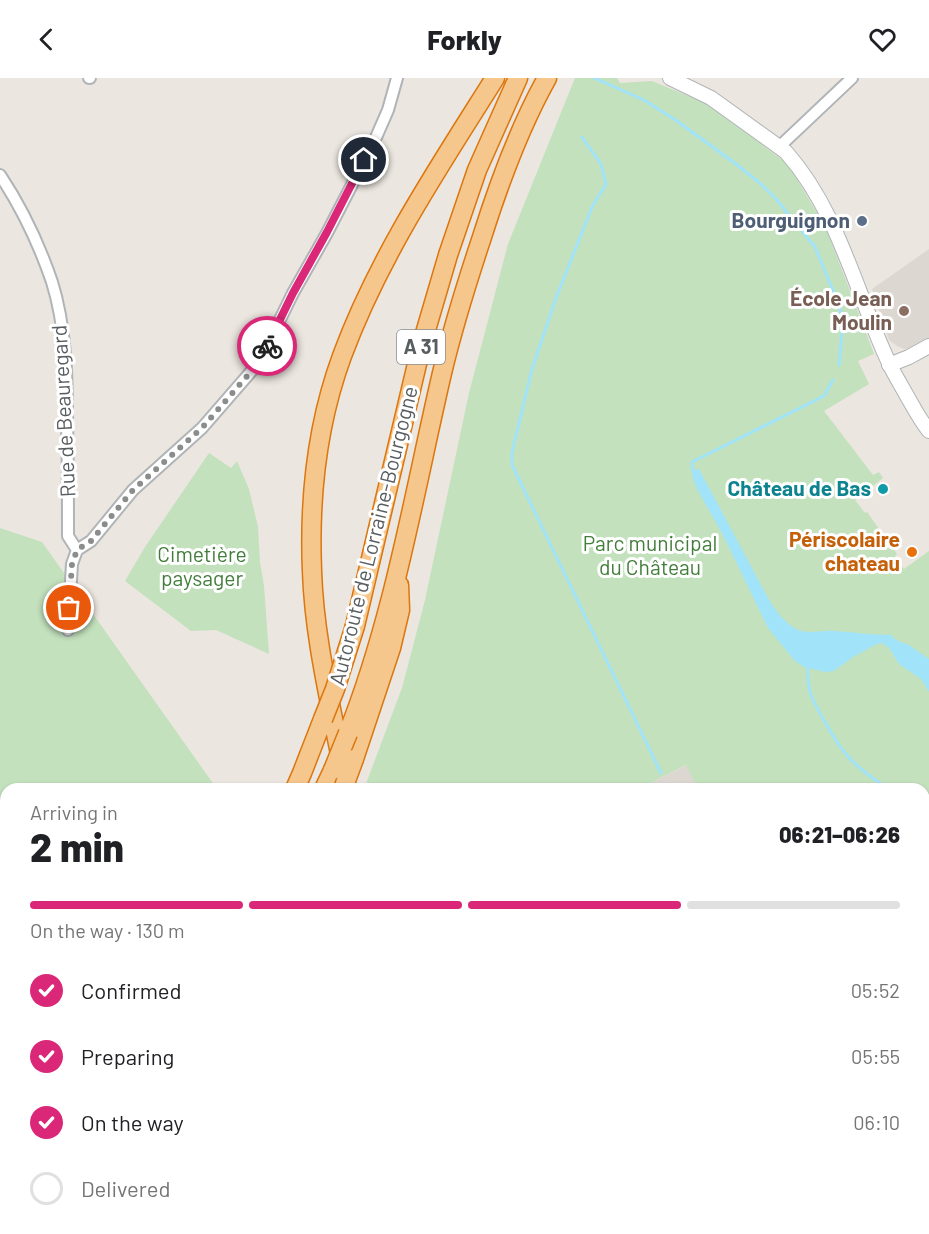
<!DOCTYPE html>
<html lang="en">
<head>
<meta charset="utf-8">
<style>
  :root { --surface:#fff; --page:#f2f2f2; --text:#202124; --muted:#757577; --line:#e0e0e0; --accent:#db2777 }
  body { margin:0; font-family:Barlow,sans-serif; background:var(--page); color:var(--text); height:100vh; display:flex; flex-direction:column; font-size:22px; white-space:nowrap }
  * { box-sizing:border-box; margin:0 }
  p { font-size:20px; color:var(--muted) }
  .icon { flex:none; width:33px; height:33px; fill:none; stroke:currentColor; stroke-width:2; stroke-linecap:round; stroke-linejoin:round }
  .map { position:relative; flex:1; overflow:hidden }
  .sheet { position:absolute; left:0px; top:705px; width:930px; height:452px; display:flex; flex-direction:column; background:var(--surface); border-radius:18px 18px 0 0; box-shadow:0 2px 4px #0004 }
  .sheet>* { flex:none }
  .pin { position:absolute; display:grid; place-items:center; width:51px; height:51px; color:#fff; margin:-26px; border:3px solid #fff; border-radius:50%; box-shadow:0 2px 6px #0007 }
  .courier { position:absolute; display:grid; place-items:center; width:60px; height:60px; margin:-30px; border:4px solid #db2777; border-radius:50%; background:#fff; color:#222; box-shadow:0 2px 8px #0007 }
  .headline em { font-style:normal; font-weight:800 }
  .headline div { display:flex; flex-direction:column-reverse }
  .headline { display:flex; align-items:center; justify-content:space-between; height:102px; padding:0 30px }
  h1 { font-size:39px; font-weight:800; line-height:45px }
  .bar { display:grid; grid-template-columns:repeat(4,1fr); gap:9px 6px; align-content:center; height:72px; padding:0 30px }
  .bar i { height:8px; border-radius:4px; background:var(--line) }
  .bar .selected { background:var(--accent) }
  .bar p { grid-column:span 4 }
  ol { padding:0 30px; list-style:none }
  li { display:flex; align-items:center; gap:18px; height:66px }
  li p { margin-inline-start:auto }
  li .icon { padding:6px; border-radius:50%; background:var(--accent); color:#fff; stroke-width:4 }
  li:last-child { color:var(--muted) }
  li i { width:33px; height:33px; border:3px solid var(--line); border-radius:50% }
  header { display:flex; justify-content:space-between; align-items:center; height:78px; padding:0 30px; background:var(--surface); font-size:27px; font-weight:800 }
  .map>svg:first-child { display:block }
  .education { fill:#ddd7d1 }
  .green { fill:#c3e1bd }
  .water { fill:#a1e3f9 }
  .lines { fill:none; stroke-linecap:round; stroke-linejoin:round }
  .stream { stroke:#a1e3f9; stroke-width:3 }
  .street-casing { stroke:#b0b4b7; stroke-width:14 }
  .secondary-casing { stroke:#afb4b7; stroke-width:16 }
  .highway-casing { stroke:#dc760e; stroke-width:21 }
  .street { stroke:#fff; stroke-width:10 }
  .secondary { stroke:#fff; stroke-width:14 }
  .highway { stroke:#f5c78c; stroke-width:18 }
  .highway-bridge-casing { stroke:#dc760e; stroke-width:21; stroke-linecap:butt }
  .highway-bridge { stroke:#f5c78c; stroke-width:18 }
  .done { stroke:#8b8d8c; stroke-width:6; stroke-dasharray:0 10.8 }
  .route { stroke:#db2777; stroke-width:8 }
  .service-dot { fill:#5c6f8a; stroke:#fff; stroke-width:2 }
  .education-dot { fill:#8d6e63; stroke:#fff; stroke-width:2 }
  .culture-dot { fill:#0f9aa8; stroke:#fff; stroke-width:2 }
  .food-dot { fill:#e8710a; stroke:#fff; stroke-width:2 }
  .labels { text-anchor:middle; stroke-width:6; stroke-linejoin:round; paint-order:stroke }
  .shield { fill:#fff; stroke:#8a8e90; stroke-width:1.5 }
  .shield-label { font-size:20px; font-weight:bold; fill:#585d60 }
  .service-label { font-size:21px; font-weight:bold; fill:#4e5e75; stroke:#fff; text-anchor:end }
  .education-label { font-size:21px; font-weight:bold; fill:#785e54; stroke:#fff; text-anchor:end }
  .street-label { font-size:21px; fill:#585d60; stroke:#fff }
  .culture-label { font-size:21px; font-weight:bold; fill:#0d838f; stroke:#fff; text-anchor:end }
  .food-label { font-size:21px; font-weight:bold; fill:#c56008; stroke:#fff; text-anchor:end }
  .park-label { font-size:21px; fill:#427e39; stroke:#fff }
</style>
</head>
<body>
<header><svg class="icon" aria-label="back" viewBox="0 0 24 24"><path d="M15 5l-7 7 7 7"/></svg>Forkly<svg class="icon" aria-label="heart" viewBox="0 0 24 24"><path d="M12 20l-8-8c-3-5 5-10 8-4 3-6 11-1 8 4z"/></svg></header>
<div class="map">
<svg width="929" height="1156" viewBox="0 0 929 1156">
  <rect width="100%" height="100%" fill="#ebe6df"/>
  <path class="education" d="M929,171v89l-17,10 -8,1 -7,-3 -8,-6 -17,-51z
    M687,687l11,24h-59z"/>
  <path class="green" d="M575,0h42l3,5 32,-2 53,22 83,61 38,64 48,126 -16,7 11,23 -45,27 49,64 6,-3 4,6 -28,22 10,13 2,-1 30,42 -2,2 9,13 25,-18v396l-5,3v-161h-226l-12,-24 -47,24h-275l38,-101 23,-88 44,-207 39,-149z
    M209,375l22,15 6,-7 12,28 9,38 2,35 4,24 5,68 -53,-24 -25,1 -66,-50 20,-34z
    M0,450l42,14 175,247h-211v309l-6,5z"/>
  <path class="water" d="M699,391l69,129c7,12 16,24 28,31 12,6 26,1 38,2 20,1 37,4 57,4l5,5 13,5 20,14v33l-8,-13 -22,-15 -10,-16 -7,-5 -5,1 -24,13 -19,14 -9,1 -21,-5 -9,-6 -27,-33 -45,-93 -26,-46 -4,-10 -1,-9z
    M721,1150h78v1l-13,5h-79z"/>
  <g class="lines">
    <path class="stream" d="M594,0l50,22 33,21 59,43 25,20 15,15 39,48 19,46 9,26 -4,46
      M582,59l19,27 5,20 -14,23 -36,91 -24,71 -20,83v13l149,308
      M693,394l-1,-10 132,-66 9,-16
      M808,587c-2,25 5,37 17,57 6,10 12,22 20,31 12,15 28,25 43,36
      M924,767l2,29 -2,14 5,17
      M926,771l3,-13
      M924,867l5,-3"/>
    <g class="street-casing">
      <path id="street" d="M89,0h1
        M779,69l73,-69
        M0,97c22,33 39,69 52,107 14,45 15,93 15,140 1,38 1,76 1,114l9,14
        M77,472l14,-9 42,-51 69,-62 53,-61 13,-23 25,-51 34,-60 47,-91 14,-32 9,-32
        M68,552l4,-66 5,-14
        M924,976l5,10"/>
    </g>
    <g class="secondary-casing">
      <path id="secondary" d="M670,0l41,20 75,54c53,60 70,141 103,211 5,11 12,22 18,33 7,12 13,24 22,35
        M889,287l20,-8 20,-11
        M924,884l5,-3
        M571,1156l6,-6"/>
    </g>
    <g class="highway-casing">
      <path id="highway" d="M355,548l66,-279 27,-92 29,-85 41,-92
        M348,655c46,-116 66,-240 94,-360 11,-46 25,-91 40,-136 17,-54 37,-109 65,-159
        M341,681c-12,-62 -27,-125 -29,-188 -3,-73 5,-147 30,-215 37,-100 97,-189 153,-278
        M354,681l37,-111 9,-38 -1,-25
        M295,711l7,-16 21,-54
        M324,711l9,-19
        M0,1063l6,-4
        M0,1095l6,-4
        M149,1156l4,-6
        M255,1156l4,-6"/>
    </g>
    <use href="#street" class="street"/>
    <use href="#secondary" class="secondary"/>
    <use href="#highway" class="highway"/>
    <g class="highway-bridge-casing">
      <path id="highway-bridge" d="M323,641l12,-30 20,-63
        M333,692l15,-37
        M343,711l11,-30"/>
    </g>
    <use href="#highway-bridge" class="highway-bridge"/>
  </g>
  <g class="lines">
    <path class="done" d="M69,530l3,-44 5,-14 14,-9 42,-51 69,-62 53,-61 12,-21"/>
    <path class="route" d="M267,268l26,-53 34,-61 37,-72"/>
  </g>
  <circle class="service-dot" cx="862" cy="143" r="6"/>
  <circle class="education-dot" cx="904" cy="233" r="6"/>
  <circle class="culture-dot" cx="883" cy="411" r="6"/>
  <circle class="food-dot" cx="912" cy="474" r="6"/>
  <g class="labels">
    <rect class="shield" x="397" y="252" width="48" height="34" rx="4.5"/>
    <g class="shield-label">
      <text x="421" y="276">A 31</text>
    </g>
    <g class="service-label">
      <text x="850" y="150">Bourguignon</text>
    </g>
    <g class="education-label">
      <text x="892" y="228">École Jean<tspan x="892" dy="24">Moulin</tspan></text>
    </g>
    <g class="street-label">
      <text transform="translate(64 333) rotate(-93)" y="7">Rue de Beauregard</text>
      <text transform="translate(374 458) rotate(-76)" y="7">Autoroute de Lorraine-Bourgogne</text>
    </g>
    <g class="culture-label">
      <text x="871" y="418">Château de Bas</text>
    </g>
    <g class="food-label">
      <text x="900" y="469">Périscolaire<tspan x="900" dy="24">chateau</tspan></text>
    </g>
    <g class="park-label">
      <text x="650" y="473">Parc municipal<tspan x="650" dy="24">du Château</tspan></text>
      <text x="202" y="484">Cimetière<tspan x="202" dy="24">paysager</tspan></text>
    </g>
  </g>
</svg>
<div class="pin" style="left:69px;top:530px;background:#ea580c"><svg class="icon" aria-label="bag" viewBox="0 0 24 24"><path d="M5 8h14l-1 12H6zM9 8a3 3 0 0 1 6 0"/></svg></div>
<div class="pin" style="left:364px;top:82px;background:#1f2937"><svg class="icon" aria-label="home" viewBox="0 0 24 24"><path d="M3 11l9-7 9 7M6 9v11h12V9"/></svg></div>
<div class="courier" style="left:267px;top:268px"><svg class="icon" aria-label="bike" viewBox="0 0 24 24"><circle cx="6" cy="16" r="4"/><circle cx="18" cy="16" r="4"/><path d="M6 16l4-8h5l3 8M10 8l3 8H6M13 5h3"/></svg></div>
<section class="sheet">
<div class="headline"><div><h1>2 min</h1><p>Arriving in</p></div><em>06:21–06:26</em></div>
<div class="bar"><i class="selected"></i><i class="selected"></i><i class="selected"></i><i></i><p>On the way · 130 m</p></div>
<ol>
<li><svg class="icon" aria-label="check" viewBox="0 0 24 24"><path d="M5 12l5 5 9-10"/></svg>Confirmed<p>05:52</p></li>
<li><svg class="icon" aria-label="check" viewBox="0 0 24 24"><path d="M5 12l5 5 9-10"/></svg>Preparing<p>05:55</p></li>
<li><svg class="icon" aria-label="check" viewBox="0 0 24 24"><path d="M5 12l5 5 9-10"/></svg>On the way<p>06:10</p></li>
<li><i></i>Delivered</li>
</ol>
</section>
</div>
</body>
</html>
